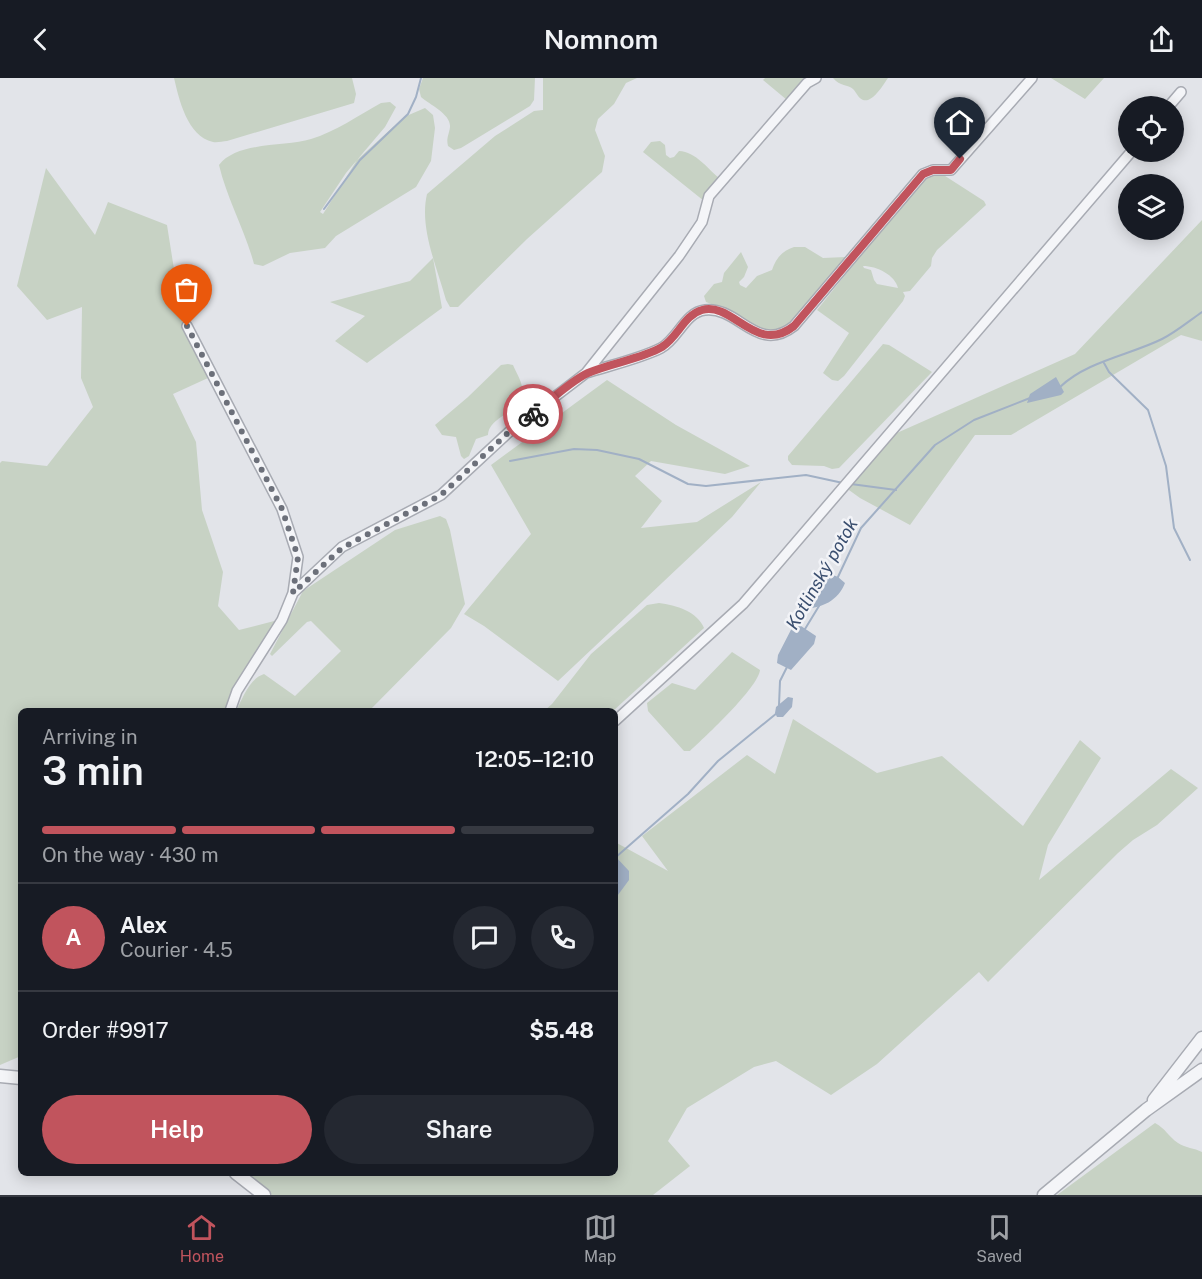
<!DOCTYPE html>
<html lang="en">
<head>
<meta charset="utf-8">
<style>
  :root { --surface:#171b24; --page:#242831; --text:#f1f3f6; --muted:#9ea1a6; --line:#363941; --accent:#c1545d }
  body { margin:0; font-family:"Public Sans",sans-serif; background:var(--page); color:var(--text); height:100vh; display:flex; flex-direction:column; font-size:22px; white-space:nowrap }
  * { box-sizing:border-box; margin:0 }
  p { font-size:20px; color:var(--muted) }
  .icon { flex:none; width:33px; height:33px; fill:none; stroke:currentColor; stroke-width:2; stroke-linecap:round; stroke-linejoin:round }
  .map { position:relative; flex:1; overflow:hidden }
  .sheet { position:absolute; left:18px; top:630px; width:600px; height:468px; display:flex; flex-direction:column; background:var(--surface); border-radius:9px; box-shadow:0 3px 15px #0003 }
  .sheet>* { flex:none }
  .fabs { position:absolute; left:1118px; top:18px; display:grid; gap:12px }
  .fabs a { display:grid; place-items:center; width:66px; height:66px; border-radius:50%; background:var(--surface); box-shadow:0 3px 15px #0003; font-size:30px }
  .pin { position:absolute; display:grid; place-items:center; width:51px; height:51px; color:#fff; margin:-62px -26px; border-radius:50% 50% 50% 0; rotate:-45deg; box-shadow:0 0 6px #0007 }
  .pin .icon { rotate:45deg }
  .courier { position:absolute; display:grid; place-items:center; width:60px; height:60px; margin:-30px; border:4px solid #c1545d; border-radius:50%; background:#fff; color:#222; box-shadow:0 2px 8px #0007 }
  .headline em { font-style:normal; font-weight:600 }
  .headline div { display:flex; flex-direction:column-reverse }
  .headline { display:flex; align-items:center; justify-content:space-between; height:102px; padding:0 24px }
  h1 { font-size:39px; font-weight:600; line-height:45px }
  .bar { display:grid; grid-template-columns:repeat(4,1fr); gap:9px 6px; align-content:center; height:72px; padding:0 24px }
  .bar i { height:8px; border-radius:4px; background:var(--line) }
  .bar .selected { background:var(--accent) }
  .bar p { grid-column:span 4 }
  .line { display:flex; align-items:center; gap:15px; padding:0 24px; border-top:2px solid var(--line) }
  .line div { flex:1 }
  .round { display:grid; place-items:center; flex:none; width:63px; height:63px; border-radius:32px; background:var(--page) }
  .primary-button { display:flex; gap:12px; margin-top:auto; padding:12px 24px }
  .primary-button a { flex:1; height:69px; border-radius:36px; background:var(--accent); color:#fff; font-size:24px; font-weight:600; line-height:69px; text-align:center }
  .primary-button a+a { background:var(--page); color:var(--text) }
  header { display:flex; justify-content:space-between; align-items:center; height:78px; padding:0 24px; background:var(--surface); font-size:27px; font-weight:600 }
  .tab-bar { display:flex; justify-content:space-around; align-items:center; height:84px; border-top:2px solid var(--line); background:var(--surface); font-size:16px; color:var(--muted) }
  .tab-bar a { display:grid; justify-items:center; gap:3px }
  .tab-bar .selected { color:var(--accent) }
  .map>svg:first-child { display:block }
  .green { fill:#c7d2c4; fill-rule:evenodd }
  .water { fill:#a1b0c5 }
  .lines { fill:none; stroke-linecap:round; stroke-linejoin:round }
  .stream { stroke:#a1b0c5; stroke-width:2 }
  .minor-casing { stroke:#a8abb3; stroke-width:12 }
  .tertiary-casing { stroke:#a8abb3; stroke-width:15 }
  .minor { stroke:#f4f5f8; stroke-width:9 }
  .tertiary { stroke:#f4f5f8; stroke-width:12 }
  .done { stroke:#6c707a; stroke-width:6; stroke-dasharray:0 10.8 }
  .route { stroke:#c1545d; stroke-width:8 }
  .labels { text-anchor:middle; stroke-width:5; stroke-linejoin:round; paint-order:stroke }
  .water-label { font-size:18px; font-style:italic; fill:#3a4e6f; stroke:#f2f3f7 }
</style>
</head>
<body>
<header><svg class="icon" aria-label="back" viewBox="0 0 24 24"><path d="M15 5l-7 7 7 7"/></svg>Nomnom<svg class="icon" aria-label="share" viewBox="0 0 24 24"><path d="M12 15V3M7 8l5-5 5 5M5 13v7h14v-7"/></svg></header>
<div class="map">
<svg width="1202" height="1117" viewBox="0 0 1202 1117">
  <rect width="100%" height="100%" fill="#e2e4e9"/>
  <path class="green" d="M174,0h178l4,16 -2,9 -127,38c-4,0 -10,2 -14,1 -26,-6 -34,-43 -39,-64z
    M423,0h112l-1,22 -4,6 -69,42 -7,2 -6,-4c-2,-8 1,-11 2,-19 1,-13 -20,-22 -29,-30l-2,-8z
    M543,0h94l-11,5 -12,21 -16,15 -3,11 10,26 -3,16 -75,67 -69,68h-8l-4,-7c-9,-33 -27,-72 -19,-106l68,-58 39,-25 9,-1z
    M765,0h42l-20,22 -24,-20z
    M833,0h55c-5,7 -15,25 -25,22 -5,-2 -6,-7 -10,-11 -5,-5 -13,-2 -20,-11z
    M1051,0h53l-19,21z
    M390,24l6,5 -11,20 -39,46 -26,39 3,2 34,-54 47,-43 21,-9 8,7 2,13 -4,33 -15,26 -80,49 -11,12 -35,5 -27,13 -9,-2c-9,-34 -27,-65 -35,-99 18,-24 67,-18 92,-26 24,-7 48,-24 70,-36z
    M660,63l5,4 1,10 4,3 4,-1 5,-6c17,1 28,17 40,27l-15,23 -61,-49 8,-10z
    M46,90l49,67 13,-33 59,23 16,101 25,52 -35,16 23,48 6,68 21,62 -5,34 21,24 39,-10 -50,91h-207v345l-21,9v-602l2,-2 45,5 46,-59 -12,-29 1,-71 -35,13 -30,-34z
    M932,96h10l42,27 2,4 -49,45 -5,8 -1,8 -21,25 -7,1 2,4 -2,5 -59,75 -6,5 -6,-1 -9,-7 26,-40 -32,-23 102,-127zM863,188c14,0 32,9 35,22l-21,-4 -3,-4 -3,-10 -7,-2z
    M1202,142v121l-21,-6 -170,100h-36l-65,90 -50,-27 -18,-13 48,-49 185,-82z
    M794,169h11l18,11 23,-1 -54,65 -9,8 -9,2 -15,-4 -35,-19 -18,-7 -2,-6 10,-12 8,-2 2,-9 17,-21 7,15 -4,10 -5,5 1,3 6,3 11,-12 15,-6c4,-12 10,-19 22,-23z
    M433,180l9,50 -75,55 -32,-22 30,-25 -35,-14 80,-21z
    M883,266l6,1 43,27 -93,96 -7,1 -8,-3 -32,-1 -4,-5v-4z
    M508,286l5,1c3,7 8,15 9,22 5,26 -33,27 -34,48l-12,4 -7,17 -5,3 -3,-3 -5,-19 -14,-2 -7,-10 33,-28 33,-32z
    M607,302l69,45 74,41 -25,8 -74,-13 -16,15 27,25 -21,27 56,-6 64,-40 -29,35 -174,164 -74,-55 -20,-12 67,-80 -40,-69z
    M440,438l6,3 4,11 15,74 -14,24 -82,83h-133c7,-13 13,-32 28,-37l31,22 46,-45 -30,-30 -4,1 -35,34 -2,-2 33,-63 92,-61z
    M659,525c17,2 39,9 45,25l-91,83h-69l8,-7 39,-50 56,-49z
    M732,574l28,18c-2,18 -55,67 -70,81h-6l-36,-40 -1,-8 25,-20 23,7z
    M793,641l84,54 65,-17 81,70 57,-86 21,18 -53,87 -9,35 132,-111 27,19 -41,37 -24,15 -15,13 -130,129 -9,-10 -102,92 -46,31 -55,-34 -22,6 -67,41 -19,33 22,25 -37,29h-381l-27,-22h370v-331l53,29 -26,-35 105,-81 28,19z
    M1155,1045c11,6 13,13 23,20 8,5 16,5 24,9v43h-145z"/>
  <path class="water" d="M1056,299l8,15 -3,3 -34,8 3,-9z
    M823,493l15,6 7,6c-7,18 -23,25 -42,26z
    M795,544l21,14 -2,8 -23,26 -14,-7 1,-8z
    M788,619l5,1 -1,9 -9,10h-6l-2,-4 1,-6z
    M615,778l14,15v9l-14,19z"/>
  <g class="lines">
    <path class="stream" d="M324,131l36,-49 48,-46 8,-17 5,-19
      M1104,285l5,9 39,38 18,56 8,62 16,32
      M1060,309c27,-26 70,-32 102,-48 14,-7 27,-18 40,-27
      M510,383l64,-12 23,1 42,9 49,25 18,2 100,-11 37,8
      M851,406l45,6
      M837,501l24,-51 74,-83 39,-25 56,-22
      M805,551l14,-23
      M779,627l1,-24 7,-14
      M616,779l72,-63 30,-33 59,-48"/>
    <g class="minor-casing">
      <path id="minor" d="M1169,28l12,-14
        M187,248l95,183 16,48 -5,36 -11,27 -45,71 -7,20
        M586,295c22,-7 56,-15 75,-25 17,-9 24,-36 44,-38 34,-4 52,45 89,16l129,-152 10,-4h18l81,-92
        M293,515l49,-46 99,-52 69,-64 76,-58 93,-117 23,-34 7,-26 98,-113 9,-5
        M615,643l128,-117 388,-452"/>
    </g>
    <g class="tertiary-casing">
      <path id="tertiary" d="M0,998l21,2
        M1154,1022l48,-62
        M236,1095l28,22
        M1044,1117l102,-85 56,-40"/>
    </g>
    <use href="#minor" class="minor"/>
    <use href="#tertiary" class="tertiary"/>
  </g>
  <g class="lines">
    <path class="done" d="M187,248l95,183 16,48 -5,36 49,-45 99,-53 69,-64 23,-17"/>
    <path class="route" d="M533,336c15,-12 39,-34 55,-41 23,-10 53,-14 74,-26 16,-10 22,-32 40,-37 31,-9 54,46 92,16l129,-152 10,-4h18l9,-11"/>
  </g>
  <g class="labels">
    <g class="water-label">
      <text transform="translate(822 496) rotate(-60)" y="6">Kotlinský potok</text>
    </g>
  </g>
</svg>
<div class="fabs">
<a><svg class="icon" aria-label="locate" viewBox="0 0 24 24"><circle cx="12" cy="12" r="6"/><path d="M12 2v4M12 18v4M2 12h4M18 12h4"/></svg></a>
<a><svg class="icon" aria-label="layers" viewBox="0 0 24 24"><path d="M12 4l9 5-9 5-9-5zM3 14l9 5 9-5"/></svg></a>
</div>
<div class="pin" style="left:187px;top:248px;background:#ea580c"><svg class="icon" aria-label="bag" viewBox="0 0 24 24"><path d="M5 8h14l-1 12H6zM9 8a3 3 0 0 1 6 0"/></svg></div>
<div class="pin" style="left:960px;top:81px;background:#1f2937"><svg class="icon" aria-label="home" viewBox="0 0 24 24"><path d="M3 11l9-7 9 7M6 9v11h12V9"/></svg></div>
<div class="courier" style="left:533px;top:336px"><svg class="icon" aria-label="bike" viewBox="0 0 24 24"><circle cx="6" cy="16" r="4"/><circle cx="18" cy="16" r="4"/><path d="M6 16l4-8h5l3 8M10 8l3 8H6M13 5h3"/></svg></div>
<section class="sheet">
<div class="headline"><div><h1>3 min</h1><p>Arriving in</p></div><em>12:05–12:10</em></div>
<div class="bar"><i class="selected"></i><i class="selected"></i><i class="selected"></i><i></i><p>On the way · 430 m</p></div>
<div class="line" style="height:108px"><b class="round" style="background:var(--accent);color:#fff">A</b><div><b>Alex</b><p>Courier · 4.5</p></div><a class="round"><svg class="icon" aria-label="chat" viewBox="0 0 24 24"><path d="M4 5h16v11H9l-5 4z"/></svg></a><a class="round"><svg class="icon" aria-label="phone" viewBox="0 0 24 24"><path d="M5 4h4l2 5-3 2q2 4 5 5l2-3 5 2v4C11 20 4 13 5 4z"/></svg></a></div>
<div class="line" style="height:78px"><div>Order #9917</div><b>$5.48</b></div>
<div class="primary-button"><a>Help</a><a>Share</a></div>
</section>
</div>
<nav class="tab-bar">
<a class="selected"><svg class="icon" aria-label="home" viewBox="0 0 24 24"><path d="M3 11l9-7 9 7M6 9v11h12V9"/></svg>Home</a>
<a><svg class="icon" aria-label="map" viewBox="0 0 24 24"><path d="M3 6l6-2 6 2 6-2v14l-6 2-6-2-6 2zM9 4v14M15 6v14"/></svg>Map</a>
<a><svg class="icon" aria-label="saved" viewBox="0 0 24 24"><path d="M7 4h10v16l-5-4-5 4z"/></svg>Saved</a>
</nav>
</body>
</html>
